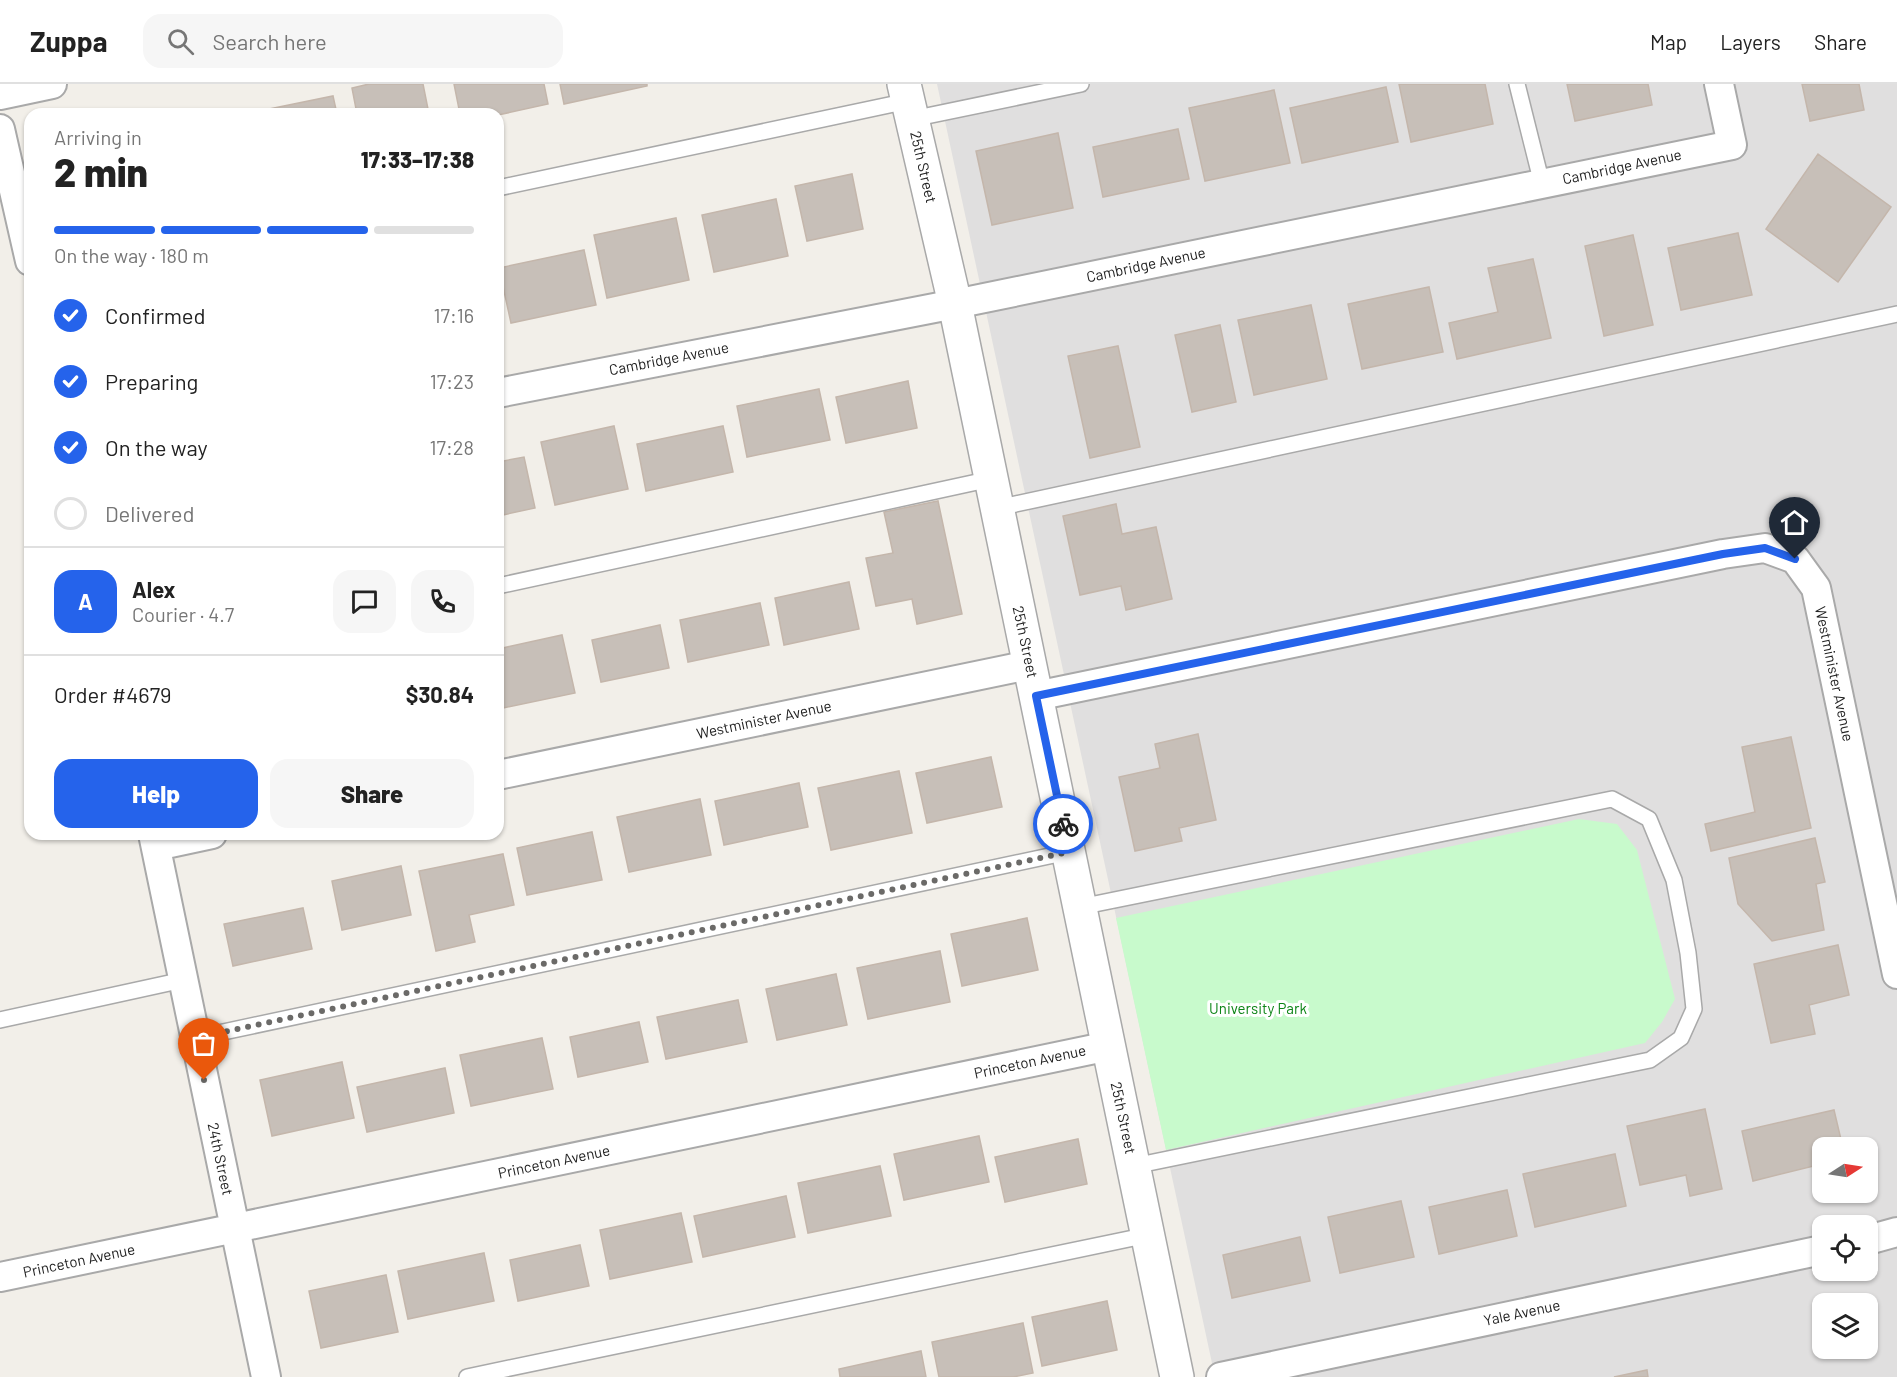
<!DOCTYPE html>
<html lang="en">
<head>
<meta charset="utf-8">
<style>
  :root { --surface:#fff; --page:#f6f6f6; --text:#222; --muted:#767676; --line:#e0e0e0; --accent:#2563eb }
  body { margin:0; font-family:Barlow,sans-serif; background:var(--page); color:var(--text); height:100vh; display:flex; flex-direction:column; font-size:22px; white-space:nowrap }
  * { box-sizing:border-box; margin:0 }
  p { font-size:20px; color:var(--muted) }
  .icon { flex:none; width:33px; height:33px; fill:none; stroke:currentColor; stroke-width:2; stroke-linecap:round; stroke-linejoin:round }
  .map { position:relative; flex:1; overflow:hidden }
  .details { position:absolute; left:24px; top:24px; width:480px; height:732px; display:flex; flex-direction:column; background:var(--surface); border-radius:18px; box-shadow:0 2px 4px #0004 }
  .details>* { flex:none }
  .needle { width:39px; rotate:78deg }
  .tools { position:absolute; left:1812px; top:1053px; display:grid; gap:12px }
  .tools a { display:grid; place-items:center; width:66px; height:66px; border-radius:12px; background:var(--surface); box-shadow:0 2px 4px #0004; font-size:30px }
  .pin { position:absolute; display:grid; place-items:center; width:51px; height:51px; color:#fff; margin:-62px -26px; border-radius:50% 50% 50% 0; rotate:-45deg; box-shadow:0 0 6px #0007 }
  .pin .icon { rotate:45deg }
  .courier { position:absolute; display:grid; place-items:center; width:60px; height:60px; margin:-30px; border:4px solid #2563eb; border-radius:50%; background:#fff; color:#222; box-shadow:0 2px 8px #0007 }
  .summary em { font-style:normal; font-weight:800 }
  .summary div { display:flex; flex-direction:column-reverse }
  .summary { display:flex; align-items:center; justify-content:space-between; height:102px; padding:0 30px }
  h1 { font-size:39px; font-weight:800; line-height:45px }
  .bar { display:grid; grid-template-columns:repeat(4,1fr); gap:9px 6px; align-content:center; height:72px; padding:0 30px }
  .bar i { height:8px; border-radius:4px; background:var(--line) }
  .bar .current { background:var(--accent) }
  .bar p { grid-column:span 4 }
  .line { display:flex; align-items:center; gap:15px; padding:0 30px; border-top:2px solid var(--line) }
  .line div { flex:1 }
  .round { display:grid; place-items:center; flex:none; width:63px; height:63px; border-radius:18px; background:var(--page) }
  ol { padding:0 30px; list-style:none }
  li { display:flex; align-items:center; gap:18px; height:66px }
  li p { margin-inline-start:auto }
  li .icon { padding:6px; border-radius:50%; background:var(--accent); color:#fff; stroke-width:4 }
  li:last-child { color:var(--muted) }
  li i { width:33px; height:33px; border:3px solid var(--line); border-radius:50% }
  .action { display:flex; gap:12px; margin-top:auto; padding:12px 30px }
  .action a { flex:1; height:69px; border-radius:18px; background:var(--accent); color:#fff; font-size:24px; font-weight:800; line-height:69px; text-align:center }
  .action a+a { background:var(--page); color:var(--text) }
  header { display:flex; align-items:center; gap:36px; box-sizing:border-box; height:84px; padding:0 30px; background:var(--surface); border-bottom:2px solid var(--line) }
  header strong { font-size:28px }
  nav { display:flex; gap:33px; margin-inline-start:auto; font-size:21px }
  .search { width:420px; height:54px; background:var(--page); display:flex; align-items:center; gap:15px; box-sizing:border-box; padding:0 21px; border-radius:18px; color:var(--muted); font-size:22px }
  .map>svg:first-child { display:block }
  .residential { fill:#e0dfdf; fill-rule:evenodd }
  .park { fill:#c8facc }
  .building { fill:#c7bfb8; stroke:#c4b6ab; stroke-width:1.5 }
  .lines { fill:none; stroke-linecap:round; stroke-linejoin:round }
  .service-casing { stroke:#a9a9a9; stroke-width:18 }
  .minor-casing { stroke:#a9a9a9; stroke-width:32 }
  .tertiary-casing { stroke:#a9a9a9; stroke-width:36 }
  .service { stroke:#fff; stroke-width:15 }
  .minor { stroke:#fff; stroke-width:28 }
  .tertiary { stroke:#fff; stroke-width:33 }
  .done { stroke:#6b6a68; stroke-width:6; stroke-dasharray:0 10.8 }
  .route { stroke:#2563eb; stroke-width:8 }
  .labels { text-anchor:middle; stroke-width:6; stroke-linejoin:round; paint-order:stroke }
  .street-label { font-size:15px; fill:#222; stroke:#fff }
  .park-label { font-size:15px; fill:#0c8416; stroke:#fff }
</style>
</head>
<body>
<header>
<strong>Zuppa</strong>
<div class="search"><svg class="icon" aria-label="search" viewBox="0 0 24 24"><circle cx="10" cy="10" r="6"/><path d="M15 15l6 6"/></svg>Search here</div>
<nav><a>Map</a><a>Layers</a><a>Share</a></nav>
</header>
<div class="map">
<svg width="1897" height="1293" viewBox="0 0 1897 1293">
  <rect width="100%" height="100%" fill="#f2efe9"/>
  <path class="residential" d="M937,0h960v1293h-682zM1822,1064h46v44h-46zM1822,1142h46v44h-46zM1822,1220h46v44h-46z"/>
  <path class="park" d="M1579,735l38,5 20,26 38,149 -13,23 -17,21 -479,107 -50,-232z"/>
  <path class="building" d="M369,0h54l6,30h-72l-5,-26z
    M454,0h90l4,20 -50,11 -38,-1z
    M560,0h87v2l-83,18z
    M1399,0h86l8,40 -82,18z
    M1567,0h81l4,21 -77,16z
    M1802,0h57l5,26 -54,11z
    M1386,3l12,55 -96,21 -12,-55z
    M1274,6l16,73 -85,18 -16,-73z
    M333,12l4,18h-77l-1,-3z
    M1178,45l11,50 -86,18 -10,-50z
    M1058,49l15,75 -81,17 -16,-74z
    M1818,70l73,53 -53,75 -72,-53z
    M852,90l11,55 -56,12 -12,-55z
    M776,115l12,57 -74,16 -12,-57z
    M676,134l13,62 -82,18 -13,-63z
    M1738,149l14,62 -71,15 -13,-62z
    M1633,151l20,90 -49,11 -19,-90z
    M584,166l12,55 -85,18 -12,-55z
    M1533,175l18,79 -94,21 -8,-36 49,-11 -10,-44z
    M1429,203l14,65 -81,17 -14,-65z
    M1311,221l16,74 -73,16 -16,-75z
    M1220,241l16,77 -44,10 -17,-77z
    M1118,262l22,101 -50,11 -22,-102z
    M908,297l9,47 -71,15 -10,-46z
    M819,305l11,51 -83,17 -10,-51z
    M614,342l14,63 -73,16 -14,-63z
    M723,342l10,46 -87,19 -9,-47z
    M524,373l11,51 -37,8v-54z
    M938,417l24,113 -45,10 -5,-25 -36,7 -10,-48 27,-5 -9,-41z
    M1116,420l6,30 34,-7 16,72 -46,11 -5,-24 -41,9 -17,-79z
    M849,498l10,47 -75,16 -9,-47z
    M760,519l9,42 -81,17 -8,-42z
    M660,541l9,43 -68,14 -9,-42z
    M562,551l13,58 -77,16v-60z
    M1198,650l18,86 -37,8 3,13 -47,10 -16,-74 41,-9 -5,-24z
    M1791,653l20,91 -100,23 -6,-27 50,-12 -13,-65z
    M991,673l11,50 -75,16 -11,-50z
    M899,687l13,62 -81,17 -13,-62z
    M799,699l9,44 -84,18 -9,-44z
    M700,715l11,56 -82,17 -12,-55z
    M592,748l10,48 -75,15 -10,-47z
    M1815,754l10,44 -9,2 8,46 -52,11 -34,-37 -9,-46z
    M503,770l11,51 -45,10 6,27 -39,9 -17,-80z
    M401,782l10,49 -69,15 -10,-49z
    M303,824l9,41 -79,17 -9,-42z
    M1027,834l11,52 -76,16 -11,-52z
    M1838,861l11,50 -40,10 6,29 -44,9 -17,-79z
    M940,867l10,51 -82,17 -11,-51z
    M836,890l11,51 -70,15 -11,-51z
    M738,916l9,42 -81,17 -9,-42z
    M639,938l9,40 -70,15 -8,-40z
    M542,954l11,51 -82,17 -11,-51z
    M342,978l12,56 -82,18 -12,-56z
    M445,984l9,45 -87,19 -10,-45z
    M1705,1025l17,80 -32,7 -4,-21 -46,10 -13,-59z
    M1834,1026l9,38h-21v16l-69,17 -11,-50z
    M979,1052l10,46 -85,18 -10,-46z
    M1078,1055l9,45 -82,18 -10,-45z
    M1615,1070l11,52 -91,21 -12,-53z
    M880,1082l11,50 -83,17 -10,-50z
    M1507,1106l10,46 -78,18 -10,-47z
    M786,1112l9,41 -92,20 -9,-41z
    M1401,1117l13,56 -74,16 -12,-56z
    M681,1129l11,49 -82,17 -10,-49z
    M1300,1153l10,44 -78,17 -9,-43z
    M580,1161l9,41 -71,15 -8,-41z
    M484,1169l10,48 -86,18 -10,-48z
    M386,1191l12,57 -77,16 -12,-57z
    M1107,1217l10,49 -75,16 -10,-49z
    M1023,1239l10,50 -20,4h-74l-7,-35z
    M921,1267l5,26h-86l-1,-8z
    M1647,1286l1,7h-34z"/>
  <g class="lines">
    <g class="service-casing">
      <path id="service" d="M1517,0l25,100
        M912,35l169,-35
        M498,104l410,-87
        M997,424l900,-194
        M498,502l493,-107
        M1080,823l532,-108 37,20 25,61 14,73 6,56 -13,29 -31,22 -516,106
        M0,936l183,-40
        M195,954l873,-186
        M467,1293l681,-142"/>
    </g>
    <g class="minor-casing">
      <path id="minor" d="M0,11l52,-11
        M0,45l30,132
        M498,309l457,-89 777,-159 -13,-61
        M1036,612l687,-142 42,-6 30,11 21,29 81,386
        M498,691l531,-110
        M153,750l113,543
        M156,762l56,-12
        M1868,1156l29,-8
        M0,1193l1109,-231
        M1221,1293l601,-127"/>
    </g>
    <g class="tertiary-casing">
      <path id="tertiary" d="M904,0l51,220 222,1073"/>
    </g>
    <use href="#service" class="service"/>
    <use href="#minor" class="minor"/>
    <use href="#tertiary" class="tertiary"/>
  </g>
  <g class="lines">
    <path class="done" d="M204,996l-9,-42 873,-186 -5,-28"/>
    <path class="route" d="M1063,740l-27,-128 687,-142 42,-6 30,11"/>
  </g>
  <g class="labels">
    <g class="street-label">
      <text transform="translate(923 83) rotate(77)" y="5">25th Street</text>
      <text transform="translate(1622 83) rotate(-12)" y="5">Cambridge Avenue</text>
      <text transform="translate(1146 181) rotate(-12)" y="5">Cambridge Avenue</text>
      <text transform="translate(669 275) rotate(-11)" y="5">Cambridge Avenue</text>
      <text transform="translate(1025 558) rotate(78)" y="5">25th Street</text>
      <text transform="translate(1834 590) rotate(78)" y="5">Westminister Avenue</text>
      <text transform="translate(764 636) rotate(-12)" y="5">Westminister Avenue</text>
      <text transform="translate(1030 978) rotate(-12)" y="5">Princeton Avenue</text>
      <text transform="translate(1123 1034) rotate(78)" y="5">25th Street</text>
      <text transform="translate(220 1075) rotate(78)" y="5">24th Street</text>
      <text transform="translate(554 1078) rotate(-12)" y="5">Princeton Avenue</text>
      <text transform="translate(79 1177) rotate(-12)" y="5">Princeton Avenue</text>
      <text transform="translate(1522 1229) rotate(-12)" y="5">Yale Avenue</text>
    </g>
    <g class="park-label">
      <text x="1258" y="930">University Park</text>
    </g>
  </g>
</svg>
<div class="tools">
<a><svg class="needle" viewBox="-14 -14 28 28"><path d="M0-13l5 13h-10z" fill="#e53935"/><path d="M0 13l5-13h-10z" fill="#767676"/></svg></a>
<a><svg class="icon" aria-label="locate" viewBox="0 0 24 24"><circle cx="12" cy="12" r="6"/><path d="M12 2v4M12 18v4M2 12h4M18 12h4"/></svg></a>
<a><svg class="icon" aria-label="layers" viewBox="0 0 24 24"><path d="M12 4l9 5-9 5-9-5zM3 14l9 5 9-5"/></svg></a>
</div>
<div class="pin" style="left:204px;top:996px;background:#ea580c"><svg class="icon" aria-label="bag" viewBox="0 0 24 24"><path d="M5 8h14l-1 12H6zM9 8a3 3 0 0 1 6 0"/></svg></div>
<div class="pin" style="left:1795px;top:475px;background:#1f2937"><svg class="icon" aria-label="home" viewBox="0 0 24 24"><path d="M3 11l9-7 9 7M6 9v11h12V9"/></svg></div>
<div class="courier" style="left:1063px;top:740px"><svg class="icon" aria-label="bike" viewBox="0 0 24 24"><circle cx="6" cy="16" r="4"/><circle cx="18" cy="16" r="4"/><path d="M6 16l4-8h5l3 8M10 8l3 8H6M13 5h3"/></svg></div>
<section class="details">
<div class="summary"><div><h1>2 min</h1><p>Arriving in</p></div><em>17:33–17:38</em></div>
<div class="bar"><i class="current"></i><i class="current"></i><i class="current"></i><i></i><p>On the way · 180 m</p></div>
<ol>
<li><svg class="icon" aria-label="check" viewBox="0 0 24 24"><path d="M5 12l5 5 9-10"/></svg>Confirmed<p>17:16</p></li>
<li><svg class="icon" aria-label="check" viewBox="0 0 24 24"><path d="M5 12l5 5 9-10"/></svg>Preparing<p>17:23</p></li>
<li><svg class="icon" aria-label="check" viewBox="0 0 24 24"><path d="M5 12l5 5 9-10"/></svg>On the way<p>17:28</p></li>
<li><i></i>Delivered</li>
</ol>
<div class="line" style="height:108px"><b class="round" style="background:var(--accent);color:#fff">A</b><div><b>Alex</b><p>Courier · 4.7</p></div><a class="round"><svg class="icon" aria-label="chat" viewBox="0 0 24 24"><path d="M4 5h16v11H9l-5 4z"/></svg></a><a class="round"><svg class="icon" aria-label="phone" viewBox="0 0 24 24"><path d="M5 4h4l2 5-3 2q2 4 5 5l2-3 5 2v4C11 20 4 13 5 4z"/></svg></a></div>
<div class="line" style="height:78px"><div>Order #4679</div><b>$30.84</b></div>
<div class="action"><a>Help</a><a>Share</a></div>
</section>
</div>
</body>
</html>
